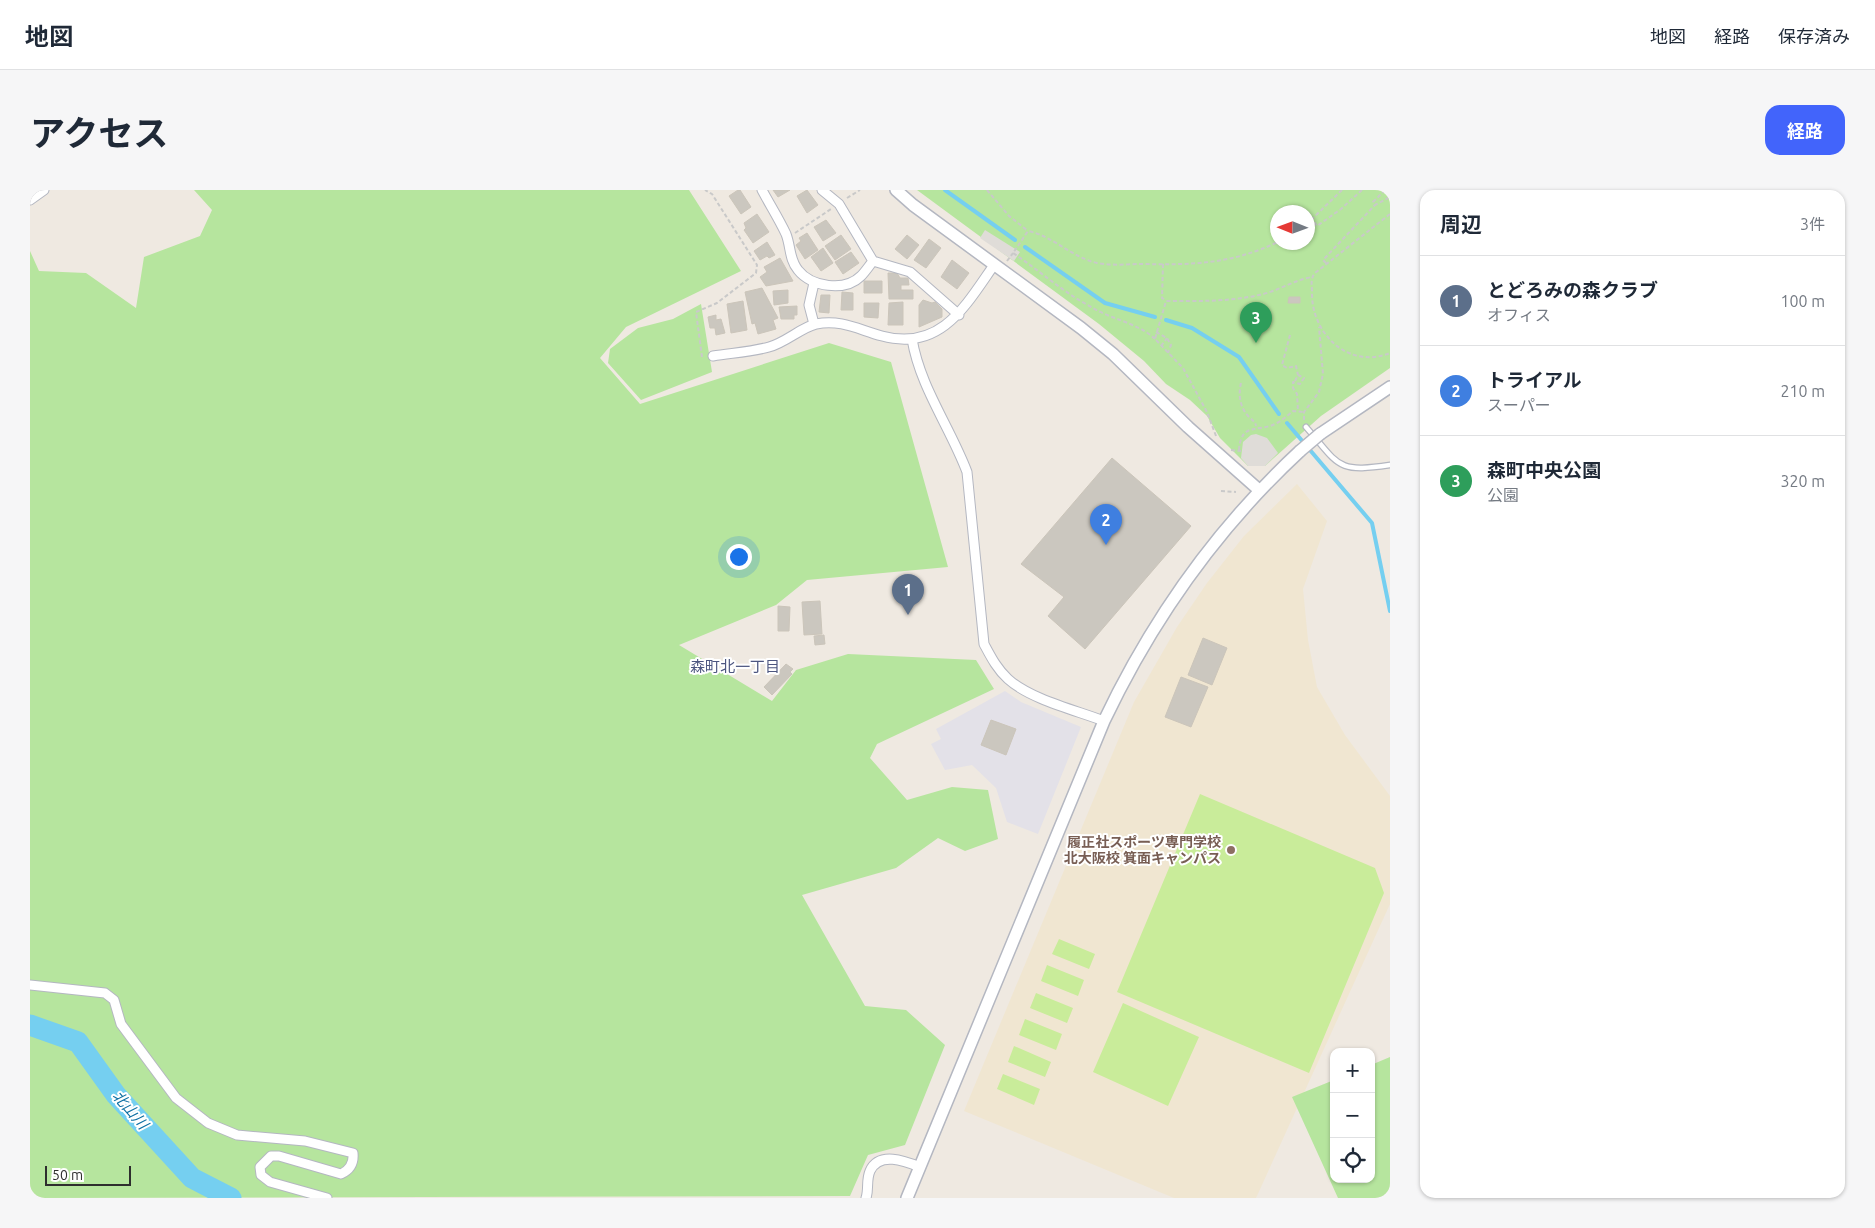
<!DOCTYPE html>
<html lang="ja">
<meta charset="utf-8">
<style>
:root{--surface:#fff;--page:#f6f6f7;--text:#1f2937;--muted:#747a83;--line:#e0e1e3;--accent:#4264fb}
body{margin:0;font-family:Ubuntu,"Noto Sans JP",sans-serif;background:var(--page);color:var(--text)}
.controls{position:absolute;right:15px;bottom:15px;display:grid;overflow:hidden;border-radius:10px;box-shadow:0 1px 4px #0004}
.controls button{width:45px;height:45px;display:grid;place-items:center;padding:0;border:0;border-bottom:1px solid var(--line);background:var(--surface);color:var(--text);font:25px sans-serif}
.compass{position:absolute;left:1240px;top:15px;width:45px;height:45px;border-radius:50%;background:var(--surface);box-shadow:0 1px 4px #0004;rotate:271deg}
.scale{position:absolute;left:15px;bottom:12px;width:86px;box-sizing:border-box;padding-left:5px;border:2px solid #2e2e2e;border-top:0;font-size:14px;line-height:18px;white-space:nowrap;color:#2e2e2e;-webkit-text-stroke:4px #fff;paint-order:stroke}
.you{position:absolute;left:708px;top:366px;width:18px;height:18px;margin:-12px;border:4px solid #fff;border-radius:50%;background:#1a73e8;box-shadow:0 0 0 8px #1a73e833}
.badge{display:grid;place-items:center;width:32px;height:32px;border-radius:50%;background:var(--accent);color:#fff;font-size:16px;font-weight:700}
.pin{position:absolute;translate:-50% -41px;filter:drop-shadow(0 1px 2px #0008)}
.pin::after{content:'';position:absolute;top:26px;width:18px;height:15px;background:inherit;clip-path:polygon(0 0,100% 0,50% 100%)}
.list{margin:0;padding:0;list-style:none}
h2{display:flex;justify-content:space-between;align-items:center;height:65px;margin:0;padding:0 20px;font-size:21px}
h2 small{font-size:16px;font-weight:400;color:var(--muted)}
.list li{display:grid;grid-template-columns:32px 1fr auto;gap:15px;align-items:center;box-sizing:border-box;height:90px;padding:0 20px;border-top:1px solid var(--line)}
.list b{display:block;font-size:19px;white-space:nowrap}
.list p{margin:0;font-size:16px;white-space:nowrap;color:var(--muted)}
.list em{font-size:16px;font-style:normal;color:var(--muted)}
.icon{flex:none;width:28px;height:28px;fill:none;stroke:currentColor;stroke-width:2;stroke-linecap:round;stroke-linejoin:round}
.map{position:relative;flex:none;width:1360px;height:1008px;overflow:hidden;border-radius:15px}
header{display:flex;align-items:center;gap:30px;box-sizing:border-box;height:70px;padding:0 25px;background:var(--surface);border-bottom:1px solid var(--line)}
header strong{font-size:24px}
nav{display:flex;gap:28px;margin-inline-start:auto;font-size:18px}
.intro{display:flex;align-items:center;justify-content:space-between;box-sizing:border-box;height:120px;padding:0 30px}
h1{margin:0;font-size:35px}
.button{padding:12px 22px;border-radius:15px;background:var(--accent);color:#fff;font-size:18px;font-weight:700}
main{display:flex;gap:30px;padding:0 30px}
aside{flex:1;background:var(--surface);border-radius:15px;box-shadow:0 1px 4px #0004}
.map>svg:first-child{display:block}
</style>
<header>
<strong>地図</strong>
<nav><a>地図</a><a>経路</a><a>保存済み</a></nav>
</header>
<div class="intro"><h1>アクセス</h1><a class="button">経路</a></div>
<main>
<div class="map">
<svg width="1360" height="1008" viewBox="0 0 1360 1008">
<rect width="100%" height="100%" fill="#efe9e1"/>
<path fill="#e3e1e8" d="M975 501 991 512 1051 537 1008 644 977 632 966 598 942 575 915 580 901 554 911 549 906 539Z"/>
<path fill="#f0e6d1" d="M1267 294 1297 331 1273 399 1278 450 1287 497 1315 545 1360 606V714L1226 1008H1144L934 921 1104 512 1147 437 1177 393 1214 346Z"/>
<path fill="#b6e59e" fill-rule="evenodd" d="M164 0H659L711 81 596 137 570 168 610 214 799 153 861 172 918 377 777 390 746 415 649 455 742 511 766 480 818 464 946 470 964 499 847 554 840 568 877 610 922 597 958 600 968 649 935 661 908 648 866 678 772 705 835 816 876 820 915 855 875 955 838 965 820 1006 0 1008V61L9 81 56 83 106 118 114 67 170 46 182 20Z
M887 0H1360V178L1291 226 1235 276H1218L1190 248 1177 226 1160 210 1136 194 1114 171 1069 134ZM1248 22H1278V52H1248Z
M671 114 682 182 611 210 578 173 580 159 608 138 643 129Z
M1360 867V1008H1308L1262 907 1304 890V989H1341V875Z"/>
<path fill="#c9ec9a" d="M1170 604 1345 678 1354 703 1279 883 1087 802Z
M1029 749 1065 764 1059 779 1022 764Z
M1017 775 1054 790 1048 806 1011 791Z
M1006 803 1043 818 1037 833 1000 818Z
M1093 813 1169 847 1138 916 1063 882Z
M995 829 1032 844 1026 860 989 845Z
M984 856 1021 872 1015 887 978 872Z
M973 884 1010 899 1004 915 967 899Z"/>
<path fill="#dfdcd8" d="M955 40 990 62 984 71 950 48Z
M1226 244 1237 248 1248 263 1235 276H1218L1211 268 1213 252 1221 245Z"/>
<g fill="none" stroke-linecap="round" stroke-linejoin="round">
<path stroke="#75cff0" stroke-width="4" d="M915 0 985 50
M995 57 1075 113 1125 127
M1136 130 1162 138 1209 167 1249 224
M1257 233 1342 333 1360 421"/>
<path stroke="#75cff0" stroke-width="21" d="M0 835 48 852 86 905 162 988 201 1008"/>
</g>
<path fill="#cbc7bf" stroke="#cbc5ba" d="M708 0H710L721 17 711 24 699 6Z
M743 0H760L748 7Z
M777 0 788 15 777 23 767 6Z
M727 24 739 42 723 53 714 40 716 38 714 33Z
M796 30 806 43 793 51 784 37Z
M777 43 788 60 775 69 766 55 771 51 769 48Z
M811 45 821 59 805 70 795 56Z
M877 45 889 55 877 69 865 59Z
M899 49 911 58 896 78 884 70Z
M737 52 745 65 739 68 737 66 730 70 724 61Z
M793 58 803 73 791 81 781 67Z
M821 62 829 73 813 84 805 72Z
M750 68 763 91 736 96 730 87 737 82 734 77Z
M922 70 939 83 927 99 911 87Z
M858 83H867L870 88H878L879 95H871V100H883V109H859Z
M834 91H852V103H834Z
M732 98 748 128 743 130 746 139 728 144 725 133 722 134 715 102Z
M758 100V113L744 115 743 101Z
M812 102 823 103V120H811Z
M791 105H800L799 123 789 122Z
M1259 107H1270V113H1258Z
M893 110 902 113 905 112 912 119V127L889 137V115Z
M713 111 717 140 701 143 697 114Z
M873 112V135H858L859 113Z
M834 113H849L848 128 834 127Z
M767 116V125H764V129H751L749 117Z
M686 125V130L691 129 695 143 686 145 685 138H680L678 127Z
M1082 268 1161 336 1055 459 1018 426 1034 407 991 374Z
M790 411 792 444 774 445 772 412Z
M748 416 760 417 759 441H748Z
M794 445 795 454 785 455 784 446Z
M1173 448 1197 458 1182 495 1158 485Z
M756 474 763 479 760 482 762 484 742 505 734 497Z
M1151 487 1178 497 1161 537 1135 527Z
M961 530 986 539 976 565 951 555Z"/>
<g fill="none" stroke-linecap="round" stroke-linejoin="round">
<defs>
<path id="service" d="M1276 237C1310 276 1306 283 1360 275"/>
<path id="minor" d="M732 0C740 15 749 29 756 44 761 57 759 69 768 80 781 97 815 102 831 86 835 82 839 76 843 71L809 14 792 0
M0 10 14 0
M843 71 880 82 929 125
M784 134 779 115 784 93
M882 149C890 197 920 237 937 282L954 454C961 467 967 479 978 489 1000 509 1045 520 1074 531
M683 166C701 163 721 162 739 157 755 153 772 137 786 134 812 129 829 140 852 146 911 162 936 115 964 75
M0 795 75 803 84 810 91 834 146 908 178 933 207 945 275 951 323 963C324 973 320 980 311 984L249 966H241L230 977 231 985 240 992 297 1008
M836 1008C839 999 836 990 840 981 849 961 875 971 890 977"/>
<path id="tertiary" d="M866 0 883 15 1051 138 1083 164 1158 237 1229 300
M1290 244 1360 197
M877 1008 1074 531C1122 430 1187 338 1270 261"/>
</defs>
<use href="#service" stroke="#b4b7c1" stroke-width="7"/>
<use href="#minor" stroke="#b4b7c1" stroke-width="11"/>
<use href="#tertiary" stroke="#b4b7c1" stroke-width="14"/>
<path stroke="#c9c9c9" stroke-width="2" stroke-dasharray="4 2.5" stroke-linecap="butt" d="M957 0 979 26 998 41
M1312 0 1282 29 1287 36 1311 19 1332 0
M1355 0 1343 12 1345 15 1360 7
M817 8 830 0
M1360 24 1285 83C1280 89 1282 95 1282 102 1281 143 1318 180 1360 163
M1278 36 1284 32
M765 43 801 19
M977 71 983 63
M1296 73 1293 70 1345 15
M1133 74 1132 108 1135 110
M1126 142 1137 148 1141 155 1138 163
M1260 145 1252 175 1257 178 1266 176 1268 185
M1125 149C1108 133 1083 130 1063 118 1034 103 1010 81 983 63L998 41C1023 46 1041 67 1067 73 1082 76 1099 74 1113 74 1164 75 1201 74 1248 52
M1131 156 1137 148
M672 167 666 122 687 113 726 83 727 75 682 4 675 0
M1265 191 1268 185 1274 188 1270 194 1263 192V198L1267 204 1268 221
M1211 193C1208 205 1210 218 1219 227 1223 231 1225 231 1226 236
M1274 230V222L1289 202 1293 184 1289 137
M1186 246 1177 222 1153 178 1125 149 1136 111C1169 111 1201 112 1233 104 1250 100 1264 90 1282 87
M1201 260 1211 261
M1209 260C1211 231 1229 243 1247 233 1253 230 1258 225 1263 221L1274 222
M1191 301 1206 302"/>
<use href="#service" stroke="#fff" stroke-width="4.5"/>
<use href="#minor" stroke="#fff" stroke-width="9"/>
<use href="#tertiary" stroke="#fff" stroke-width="11"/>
<defs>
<path id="tertiary-bridge" d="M1270 261 1290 244"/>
</defs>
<use href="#tertiary-bridge" stroke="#b4b7c1" stroke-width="14" stroke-linecap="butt"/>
<use href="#tertiary-bridge" stroke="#fff" stroke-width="11"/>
</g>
<circle fill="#8d6e63" stroke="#fff" stroke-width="2" cx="1201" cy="660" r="5"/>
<g text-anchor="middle" stroke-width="4" stroke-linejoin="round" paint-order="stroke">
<g font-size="14" font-weight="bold" fill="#785e54" stroke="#fff" text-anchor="end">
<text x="1191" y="657">履正社スポーツ専門学校<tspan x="1191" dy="16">北大阪校 箕面キャンパス</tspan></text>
</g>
<g font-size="15" fill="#4d5680" stroke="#fff">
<text x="705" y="482">森町北一丁目</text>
</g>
<g font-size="15" font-style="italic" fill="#0d6fa3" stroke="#fff">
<text transform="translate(100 920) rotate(49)" y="5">北山川</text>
</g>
</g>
</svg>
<div class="controls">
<button>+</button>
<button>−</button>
<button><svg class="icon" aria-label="locate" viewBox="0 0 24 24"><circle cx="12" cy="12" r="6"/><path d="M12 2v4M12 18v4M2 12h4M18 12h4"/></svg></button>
</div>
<svg class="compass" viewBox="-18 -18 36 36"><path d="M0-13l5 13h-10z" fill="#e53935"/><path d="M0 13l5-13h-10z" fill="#747a83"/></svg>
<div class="scale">50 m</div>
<div class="you"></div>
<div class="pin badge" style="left:878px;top:425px;background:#5c6f8a">1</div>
<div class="pin badge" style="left:1076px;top:355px;background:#3f7fe0">2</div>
<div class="pin badge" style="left:1226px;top:153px;background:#2e9e5b">3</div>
</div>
<aside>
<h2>周辺<small>3件</small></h2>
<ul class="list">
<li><span class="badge" style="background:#5c6f8a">1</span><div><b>とどろみの森クラブ</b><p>オフィス</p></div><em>100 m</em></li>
<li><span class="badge" style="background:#3f7fe0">2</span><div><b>トライアル</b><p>スーパー</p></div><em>210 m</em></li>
<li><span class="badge" style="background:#2e9e5b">3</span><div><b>森町中央公園</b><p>公園</p></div><em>320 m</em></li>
</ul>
</aside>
</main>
